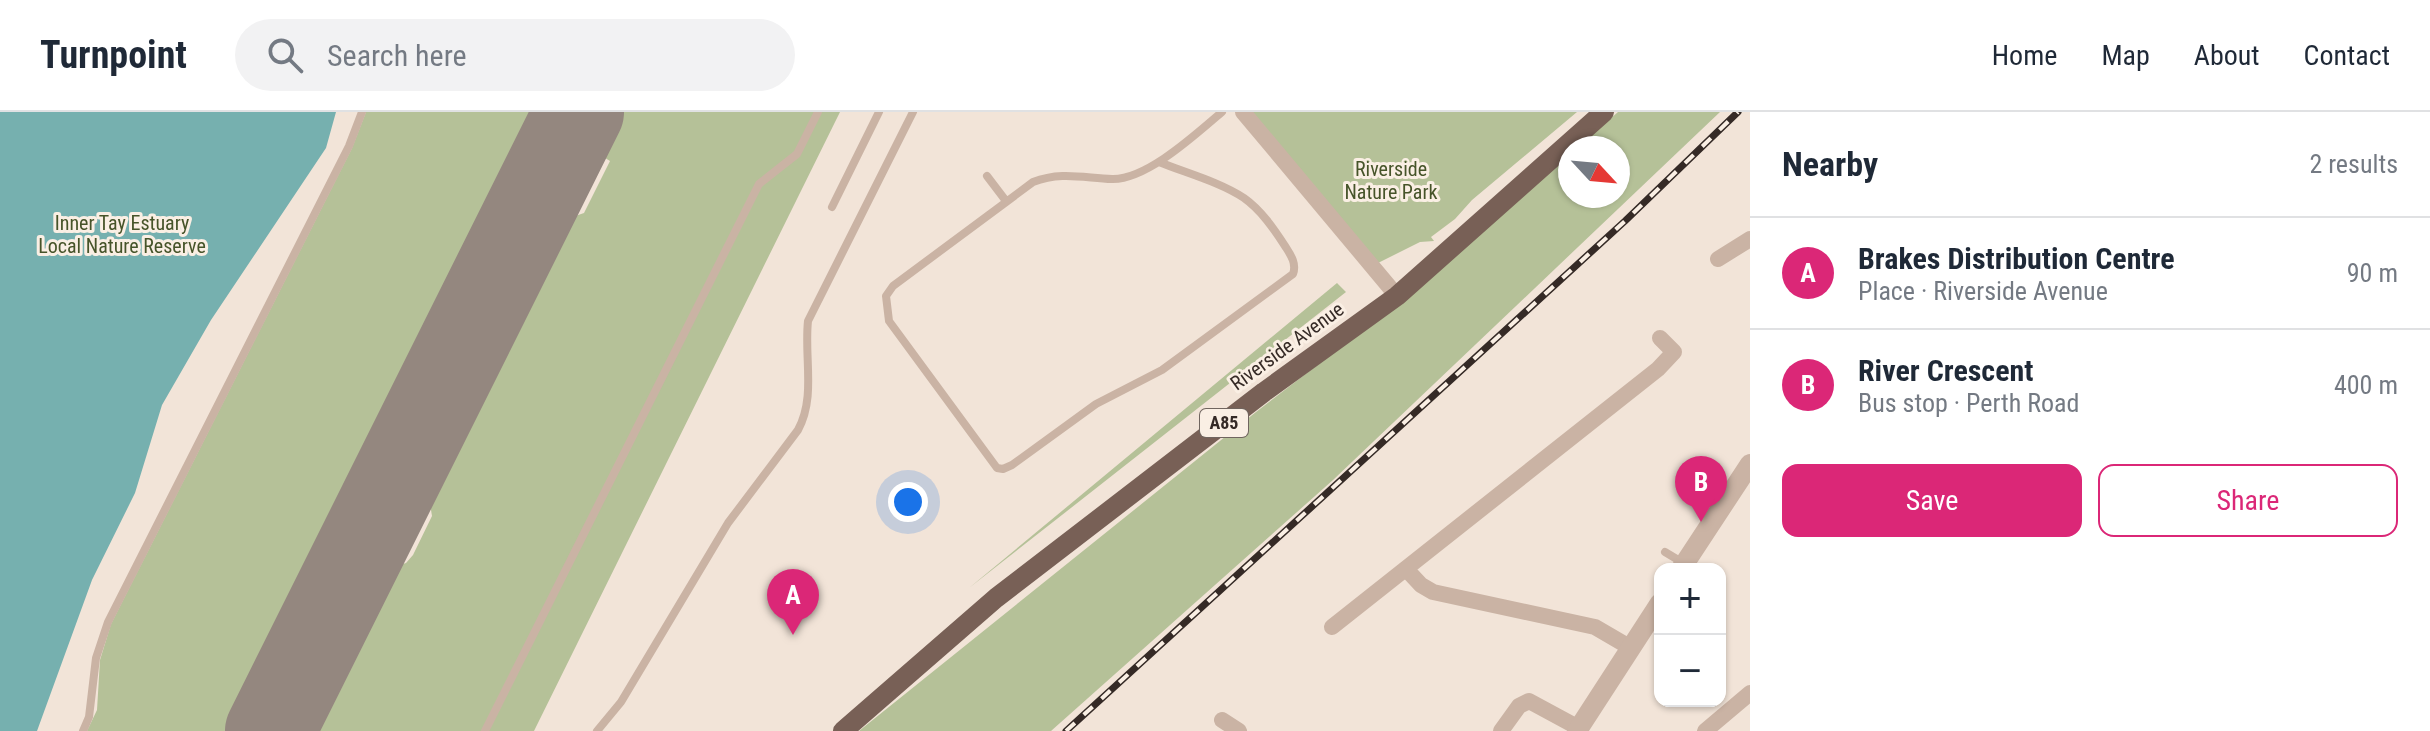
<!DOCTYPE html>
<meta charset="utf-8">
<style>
:root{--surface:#fff;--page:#f2f2f3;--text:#1f2937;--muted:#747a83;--line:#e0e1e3;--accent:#db2777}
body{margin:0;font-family:"Roboto Condensed",sans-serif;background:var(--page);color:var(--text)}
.controls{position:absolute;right:24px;bottom:24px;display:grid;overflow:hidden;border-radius:16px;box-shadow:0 2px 6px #0004}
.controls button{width:72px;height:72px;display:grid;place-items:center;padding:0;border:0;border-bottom:2px solid var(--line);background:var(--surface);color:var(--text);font:40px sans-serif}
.compass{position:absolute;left:1558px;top:24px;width:72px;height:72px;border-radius:50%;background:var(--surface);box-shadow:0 2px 6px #0004;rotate:116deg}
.you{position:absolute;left:908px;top:390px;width:28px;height:28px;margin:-20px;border:6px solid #fff;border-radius:50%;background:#1a73e8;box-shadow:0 0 0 12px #1a73e833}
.badge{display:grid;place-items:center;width:52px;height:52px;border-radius:50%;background:var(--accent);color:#fff;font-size:26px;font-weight:700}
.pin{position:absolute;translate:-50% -66px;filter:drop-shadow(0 2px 4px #0008)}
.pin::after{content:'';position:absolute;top:42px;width:28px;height:24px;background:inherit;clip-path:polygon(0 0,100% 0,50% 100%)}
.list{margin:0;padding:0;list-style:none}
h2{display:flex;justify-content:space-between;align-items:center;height:104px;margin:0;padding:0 32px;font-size:34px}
h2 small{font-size:26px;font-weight:400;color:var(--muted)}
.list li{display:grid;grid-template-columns:52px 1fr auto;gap:24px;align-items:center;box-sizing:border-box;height:112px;padding:0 32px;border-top:2px solid var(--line)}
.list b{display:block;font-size:30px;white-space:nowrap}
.list p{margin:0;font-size:26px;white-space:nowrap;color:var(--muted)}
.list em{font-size:26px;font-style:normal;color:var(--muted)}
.actions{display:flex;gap:16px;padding:24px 32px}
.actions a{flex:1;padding:18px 0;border:2px solid var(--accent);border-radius:16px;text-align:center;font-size:28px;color:var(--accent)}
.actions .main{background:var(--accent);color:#fff}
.icon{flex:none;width:44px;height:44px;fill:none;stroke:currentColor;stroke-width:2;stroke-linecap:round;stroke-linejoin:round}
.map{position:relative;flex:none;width:1750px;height:619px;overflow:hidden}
header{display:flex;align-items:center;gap:48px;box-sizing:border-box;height:112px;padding:0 40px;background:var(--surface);border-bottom:2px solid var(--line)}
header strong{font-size:38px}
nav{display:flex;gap:44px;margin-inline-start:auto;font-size:28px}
.search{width:560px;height:72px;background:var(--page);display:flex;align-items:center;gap:20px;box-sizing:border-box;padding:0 28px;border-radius:44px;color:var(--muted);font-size:30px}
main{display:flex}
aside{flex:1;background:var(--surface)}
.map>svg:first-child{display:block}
</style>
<header>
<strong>Turnpoint</strong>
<div class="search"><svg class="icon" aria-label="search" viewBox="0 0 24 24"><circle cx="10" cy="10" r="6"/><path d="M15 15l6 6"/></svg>Search here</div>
<nav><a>Home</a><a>Map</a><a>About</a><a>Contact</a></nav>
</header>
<main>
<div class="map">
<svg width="1750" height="619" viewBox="0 0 1750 619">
<rect width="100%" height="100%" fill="#f2e4d8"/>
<path fill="#b5c198" d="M366 0H542L233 619H87L97 598 100 548 111 512 352 36Z
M612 0H840L534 619H302L384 458 406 451 413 443 432 404 427 373 558 110 584 101 610 49 597 41 595 36Z
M1243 0H1577L1472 88 1455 107 1431 125 1434 129 1420 130 1372 154Z
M1618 0H1720L1333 368 1051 619H859L1256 300 1393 195 1570 42V84H1618V36H1577Z
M1337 171 1346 180 969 476Z"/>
<path fill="#76b0af" d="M0 0H336L326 36 211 208 162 293 135 381 92 468 37 619H0Z"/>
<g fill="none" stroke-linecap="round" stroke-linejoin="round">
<path stroke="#94877f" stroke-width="90" d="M270 619 579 0"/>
<path stroke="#cab3a4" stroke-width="8" d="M1159 50C1186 61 1220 70 1244 86 1261 98 1274 117 1285 134 1290 142 1297 151 1293 162L1162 258 1096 292 1012 353 1003 357 997 356 889 209 886 184 893 174 1033 70C1061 59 1084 66 1112 67 1147 68 1197 21 1222 0
M987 64 1006 89
M832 95 879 0
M1665 440 1685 452
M83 619 89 605 96 546 108 510 349 34 362 0
M485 619 759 72 797 42 818 0
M597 619 621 590 728 411 798 318C816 285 804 246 808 209L913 0"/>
<path stroke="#cab3a4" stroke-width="16" d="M1243 0 1397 184
M1718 147 1750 127
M1407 458 1421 473 1433 480 1595 515 1631 536
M1332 515 1658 257 1674 240 1660 226
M1222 608 1239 619
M1501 619 1519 594 1529 589 1579 616
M1705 619 1750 581"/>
<path stroke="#cab3a4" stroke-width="20" d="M1681 457 1750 352
M1577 619 1660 491"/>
<path stroke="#786056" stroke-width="20" d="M843 619 996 486 1264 280 1397 184 1604 0"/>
<defs>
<path id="rail" d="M1066 619 1625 109 1738 0"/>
</defs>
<use href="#rail" stroke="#352a26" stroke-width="7"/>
<use href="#rail" stroke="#faefe4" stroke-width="4" stroke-dasharray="12" stroke-linecap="butt"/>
</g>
<g text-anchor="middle" stroke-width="6" stroke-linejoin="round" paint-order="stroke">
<rect fill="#faefe4" stroke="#70655f" stroke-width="2" x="1200" y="297" width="48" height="28" rx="6"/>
<g font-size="18" font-weight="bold" fill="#352a26">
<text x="1224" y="317">A85</text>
</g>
<g font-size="20" fill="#465429" stroke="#faefe4">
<text x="1391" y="64">Riverside<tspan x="1391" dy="23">Nature Park</tspan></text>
<text x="122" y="118">Inner Tay Estuary<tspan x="122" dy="23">Local Nature Reserve</tspan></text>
</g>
<g font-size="20" fill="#352a26" stroke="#faefe4">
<text transform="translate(1287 234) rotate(-36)" y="7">Riverside Avenue</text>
</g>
</g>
</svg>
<div class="controls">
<button>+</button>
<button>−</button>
</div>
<svg class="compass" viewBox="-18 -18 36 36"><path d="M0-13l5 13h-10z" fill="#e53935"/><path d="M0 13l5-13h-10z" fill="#747a83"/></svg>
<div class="you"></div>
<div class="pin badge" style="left:793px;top:523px">A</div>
<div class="pin badge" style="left:1701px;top:410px">B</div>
</div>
<aside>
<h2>Nearby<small>2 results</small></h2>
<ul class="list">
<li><span class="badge">A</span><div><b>Brakes Distribution Centre</b><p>Place · Riverside Avenue</p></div><em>90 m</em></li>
<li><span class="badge">B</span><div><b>River Crescent</b><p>Bus stop · Perth Road</p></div><em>400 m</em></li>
</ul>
<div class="actions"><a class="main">Save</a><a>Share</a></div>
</aside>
</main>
